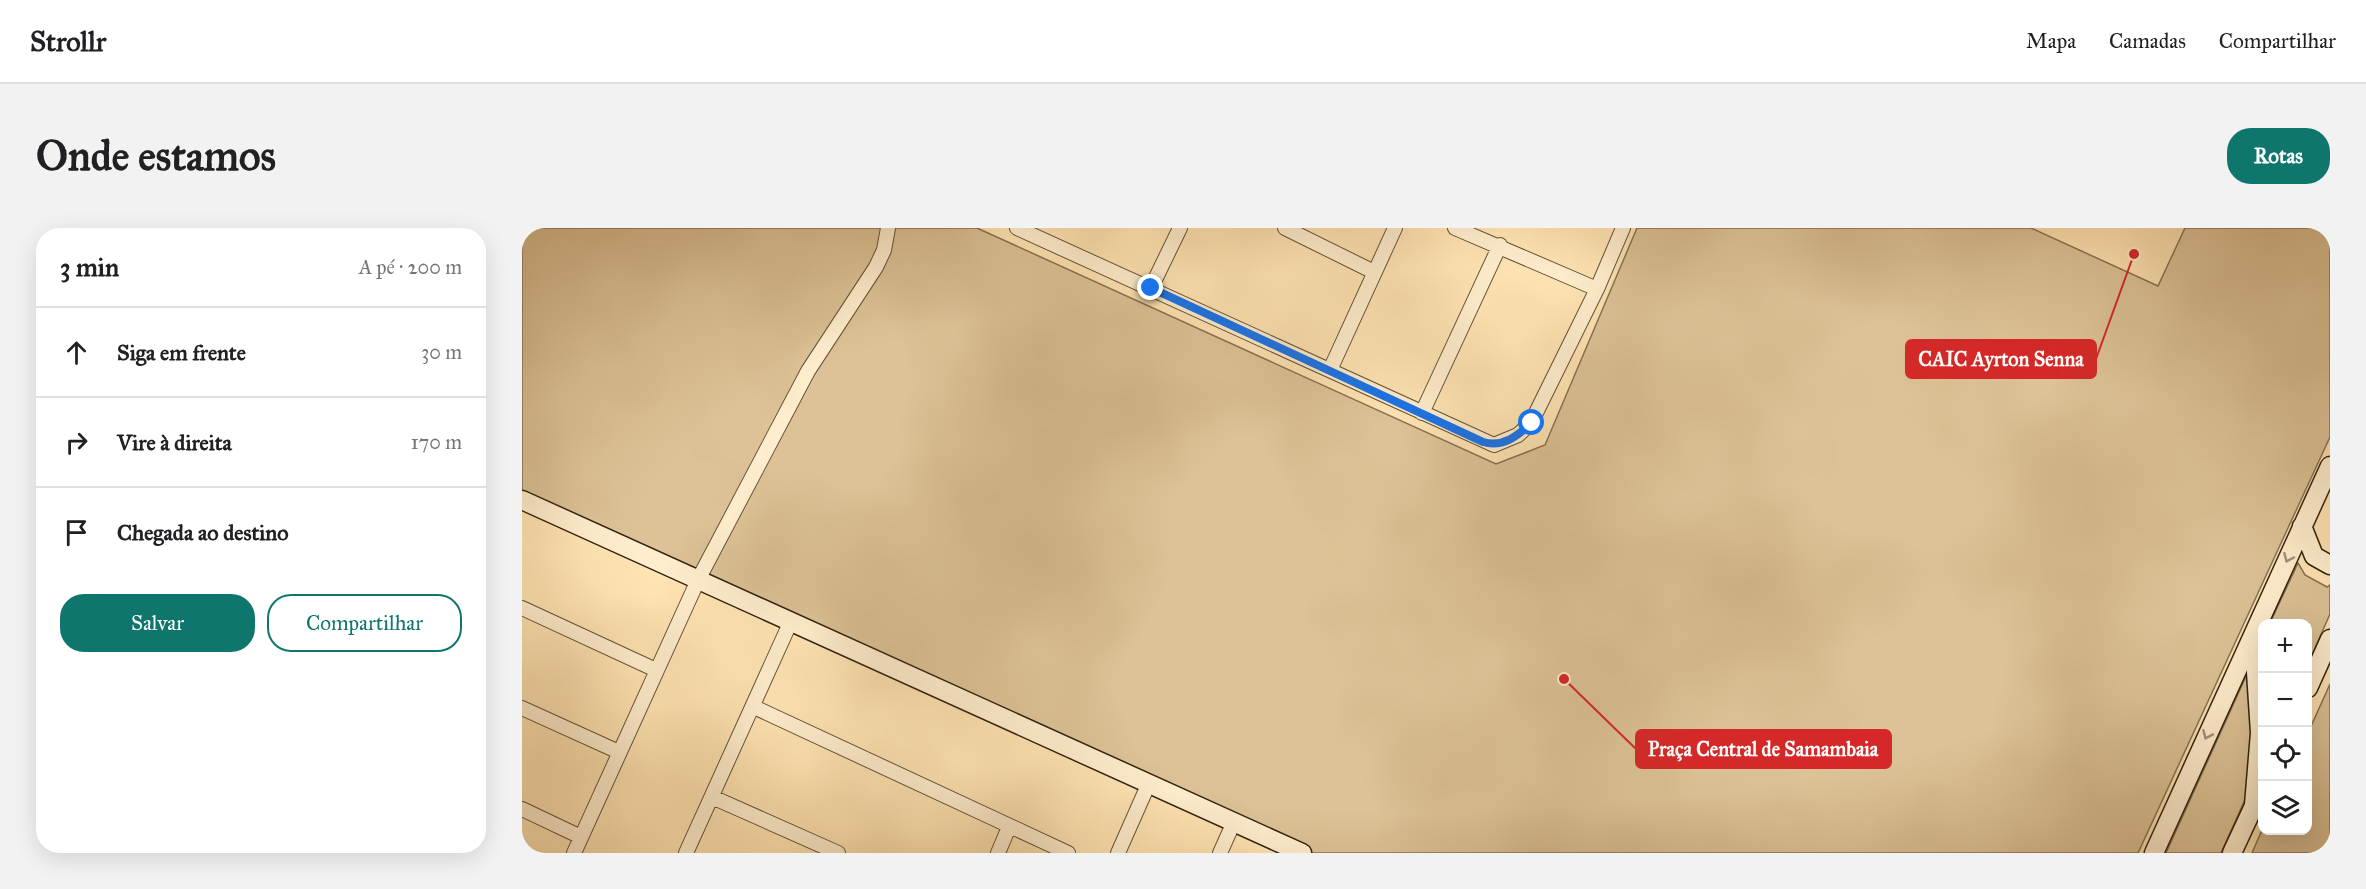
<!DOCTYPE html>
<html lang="pt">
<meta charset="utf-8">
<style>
:root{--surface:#fff;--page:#f2f2f2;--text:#202124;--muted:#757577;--line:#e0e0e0;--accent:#0f766e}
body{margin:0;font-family:"IM FELL Great Primer",serif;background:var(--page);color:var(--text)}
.controls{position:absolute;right:18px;bottom:18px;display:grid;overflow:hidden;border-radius:12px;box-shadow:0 6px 24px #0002}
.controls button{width:54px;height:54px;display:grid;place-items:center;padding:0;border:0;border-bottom:2px solid var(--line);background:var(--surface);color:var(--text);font:30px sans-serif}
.stop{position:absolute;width:18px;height:18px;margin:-14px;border:4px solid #1a73e8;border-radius:50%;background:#fff}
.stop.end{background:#1a73e8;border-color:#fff;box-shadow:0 2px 6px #0008}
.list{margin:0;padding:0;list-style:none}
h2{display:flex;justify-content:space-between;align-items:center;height:78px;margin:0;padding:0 24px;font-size:26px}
h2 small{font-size:20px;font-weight:400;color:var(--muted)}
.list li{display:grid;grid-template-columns:39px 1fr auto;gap:18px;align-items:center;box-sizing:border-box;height:90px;padding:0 24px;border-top:2px solid var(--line)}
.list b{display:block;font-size:22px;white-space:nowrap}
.list em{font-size:20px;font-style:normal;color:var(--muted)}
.actions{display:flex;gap:12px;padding:18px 24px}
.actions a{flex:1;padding:14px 0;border:2px solid var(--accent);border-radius:24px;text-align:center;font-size:21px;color:var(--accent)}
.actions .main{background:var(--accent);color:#fff}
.icon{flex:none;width:33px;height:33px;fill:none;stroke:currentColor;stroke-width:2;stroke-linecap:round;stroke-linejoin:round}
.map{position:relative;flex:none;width:1808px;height:625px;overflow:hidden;border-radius:24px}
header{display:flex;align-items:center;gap:36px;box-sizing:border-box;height:84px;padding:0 30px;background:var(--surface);border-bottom:2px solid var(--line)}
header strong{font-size:28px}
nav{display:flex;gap:33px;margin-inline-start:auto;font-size:21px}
.intro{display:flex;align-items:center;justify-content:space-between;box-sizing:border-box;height:144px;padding:0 36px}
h1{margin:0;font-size:42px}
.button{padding:15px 27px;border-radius:24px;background:var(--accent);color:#fff;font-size:21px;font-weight:700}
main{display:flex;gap:36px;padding:0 36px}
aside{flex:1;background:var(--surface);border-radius:24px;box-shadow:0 6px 24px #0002}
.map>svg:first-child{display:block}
</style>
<header>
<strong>Strollr</strong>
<nav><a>Mapa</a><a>Camadas</a><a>Compartilhar</a></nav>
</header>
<div class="intro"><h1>Onde estamos</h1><a class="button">Rotas</a></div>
<main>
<aside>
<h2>3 min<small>A pé · 200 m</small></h2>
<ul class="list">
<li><svg class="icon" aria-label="ahead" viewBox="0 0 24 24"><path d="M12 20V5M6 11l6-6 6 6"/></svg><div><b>Siga em frente</b></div><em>30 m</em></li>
<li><svg class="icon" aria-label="right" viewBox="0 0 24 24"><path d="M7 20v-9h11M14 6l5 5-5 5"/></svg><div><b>Vire à direita</b></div><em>170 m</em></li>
<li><svg class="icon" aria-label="arrive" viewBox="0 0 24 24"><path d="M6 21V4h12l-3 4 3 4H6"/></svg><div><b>Chegada ao destino</b></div></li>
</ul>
<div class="actions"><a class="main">Salvar</a><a>Compartilhar</a></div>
</aside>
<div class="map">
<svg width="1808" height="625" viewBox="0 0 1808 625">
<rect width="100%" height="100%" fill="#ffe3b2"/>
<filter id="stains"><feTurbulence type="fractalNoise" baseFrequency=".00333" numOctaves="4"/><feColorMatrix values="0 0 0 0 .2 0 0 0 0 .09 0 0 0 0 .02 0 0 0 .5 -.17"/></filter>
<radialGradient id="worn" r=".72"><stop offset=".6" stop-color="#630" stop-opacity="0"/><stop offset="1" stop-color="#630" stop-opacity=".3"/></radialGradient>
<path fill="#dcc296" stroke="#867253" stroke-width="1.5" d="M0 0H455L974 236 1023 217 1115 0H1509L1636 58 1663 0H1808V209L1616 625H774L0 276Z
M1776 335 1783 347 1805 359 1808 357V386L1786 436V395H1748Z
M1740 413V534L1699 625H1644Z
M1808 456V625H1730L1740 602H1786V505Z"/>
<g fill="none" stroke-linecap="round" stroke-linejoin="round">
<defs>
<path id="street" d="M495 0 972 217 996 207 1009 195 1075 61 1101 0
M763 0 852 44
M933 0 1075 61
M629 60 658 0
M808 142 873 0
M900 185 978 17
M0 380 134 442
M232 479 546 625
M0 480 97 524
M190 569 316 625
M0 581 59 609
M52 625 176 352 286 143 354 39 362 22 366 0
M164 625 269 393
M476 625 487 599
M596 625 627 555
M698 625 711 596"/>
<path id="secondary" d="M0 272 780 625
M1780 298 1792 328 1808 337
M1786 460 1808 411
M1732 577 1738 505 1734 444 1736 404
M1632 625 1808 238
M1710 625 1737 567"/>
</defs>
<use href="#street" stroke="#645338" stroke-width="16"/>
<use href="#secondary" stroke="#302310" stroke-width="21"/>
<use href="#street" stroke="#ffedcd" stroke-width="14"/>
<use href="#secondary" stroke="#ffedcd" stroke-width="18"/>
</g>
<defs><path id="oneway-chevron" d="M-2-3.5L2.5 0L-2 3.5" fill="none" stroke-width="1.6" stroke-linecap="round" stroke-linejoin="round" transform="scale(1.5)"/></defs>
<g stroke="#a29278">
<use href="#oneway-chevron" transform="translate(1766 330) rotate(114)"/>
<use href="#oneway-chevron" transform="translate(1685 507) rotate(114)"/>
</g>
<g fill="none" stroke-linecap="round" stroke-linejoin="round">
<path stroke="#1a73e8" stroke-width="8" d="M629 60 961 214C981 220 995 208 1010 195"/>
</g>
<path fill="none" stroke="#d62828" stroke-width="2" d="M1612 26L1574 131M1042 451L1114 521"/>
<g fill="#d62828" stroke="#ffedcd" stroke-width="2">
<circle cx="1612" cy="26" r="6"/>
<circle cx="1042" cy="451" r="6"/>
</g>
<g fill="#d62828" stroke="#d62828" stroke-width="2">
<rect x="1384" y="112" width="190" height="38" rx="6"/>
<rect x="1114" y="502" width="255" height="38" rx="6"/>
</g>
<g font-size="20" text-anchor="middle" font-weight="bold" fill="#fff">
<text x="1479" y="138">CAIC Ayrton Senna</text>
<text x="1241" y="528">Praça Central de Samambaia</text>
</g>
<rect width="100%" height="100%" filter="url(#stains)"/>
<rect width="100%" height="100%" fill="url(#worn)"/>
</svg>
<div class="controls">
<button>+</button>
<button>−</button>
<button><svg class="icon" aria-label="locate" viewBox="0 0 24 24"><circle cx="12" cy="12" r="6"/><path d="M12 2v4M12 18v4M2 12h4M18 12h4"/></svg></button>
<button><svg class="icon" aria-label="layers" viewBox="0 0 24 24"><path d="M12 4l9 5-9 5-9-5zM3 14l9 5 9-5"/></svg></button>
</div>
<div class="stop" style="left:1010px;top:195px"></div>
<div class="stop end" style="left:629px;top:60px"></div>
</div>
</main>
